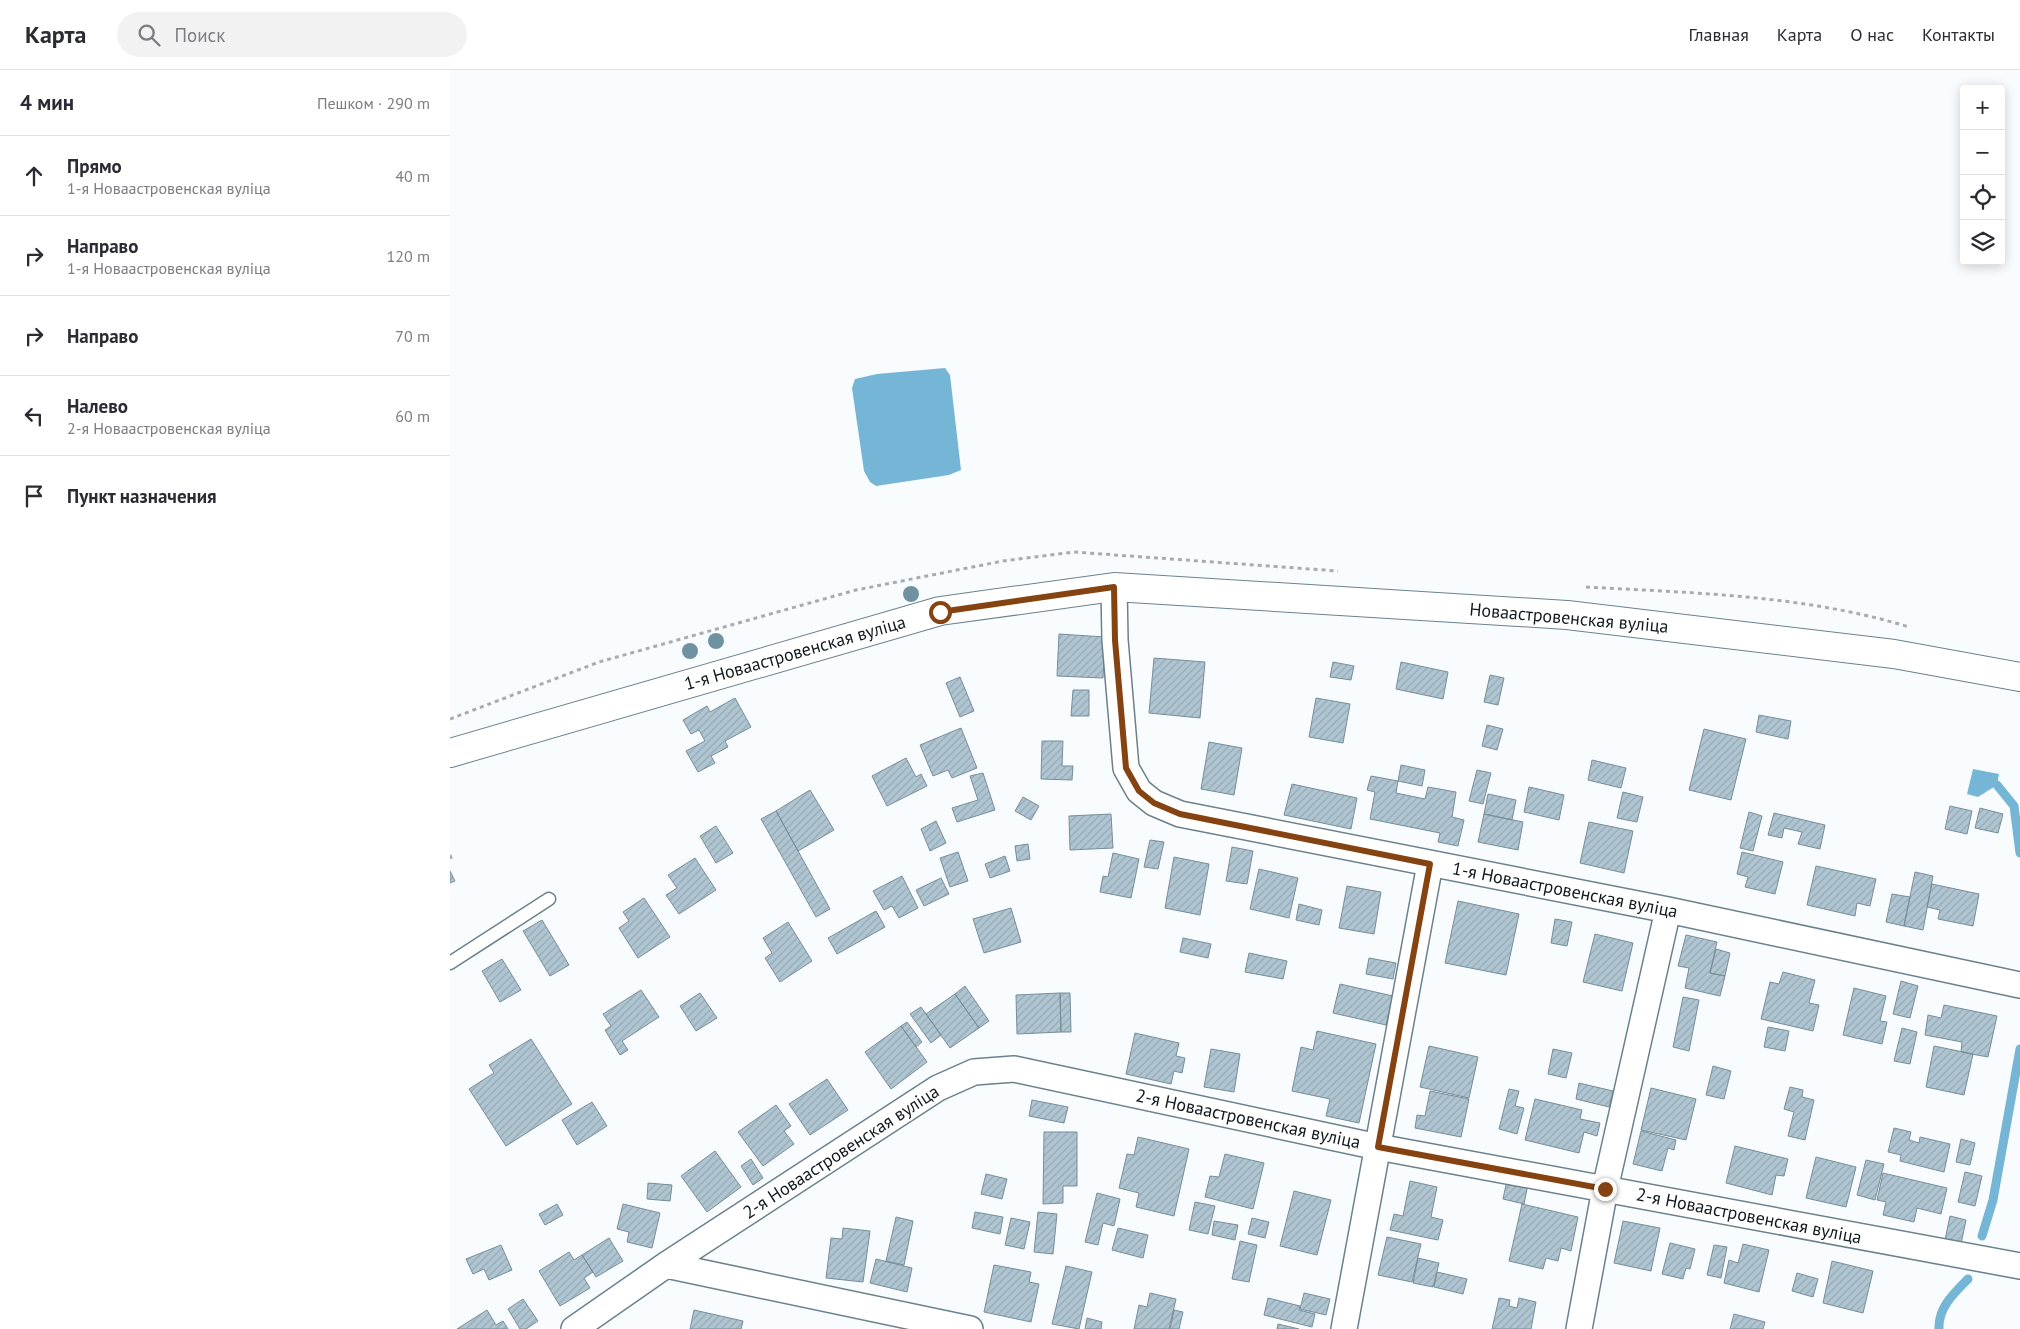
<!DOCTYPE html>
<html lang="ru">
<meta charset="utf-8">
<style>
:root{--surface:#fff;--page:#f2f2f3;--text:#2b2b33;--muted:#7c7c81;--line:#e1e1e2}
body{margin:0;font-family:"PT Sans",sans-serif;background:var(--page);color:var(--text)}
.controls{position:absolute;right:15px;top:15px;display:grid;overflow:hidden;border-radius:5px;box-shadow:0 2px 12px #0003}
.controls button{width:45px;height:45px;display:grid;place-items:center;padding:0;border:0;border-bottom:1px solid var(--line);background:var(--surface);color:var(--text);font:25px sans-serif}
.stop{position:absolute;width:15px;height:15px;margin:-11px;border:4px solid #854312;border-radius:50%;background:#fff}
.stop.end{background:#854312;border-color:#fff;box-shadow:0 1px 5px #0008}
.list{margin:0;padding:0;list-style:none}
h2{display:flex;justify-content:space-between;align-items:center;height:65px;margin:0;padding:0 20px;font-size:21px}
h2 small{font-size:16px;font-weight:400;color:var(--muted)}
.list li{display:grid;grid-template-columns:32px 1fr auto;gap:15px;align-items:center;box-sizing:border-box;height:80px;padding:0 20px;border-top:1px solid var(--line)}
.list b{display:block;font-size:19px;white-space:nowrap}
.list p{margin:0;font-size:16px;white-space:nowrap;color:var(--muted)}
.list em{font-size:16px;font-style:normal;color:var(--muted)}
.icon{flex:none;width:28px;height:28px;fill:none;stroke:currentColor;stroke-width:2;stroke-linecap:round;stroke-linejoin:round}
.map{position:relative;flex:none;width:1570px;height:1259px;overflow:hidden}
header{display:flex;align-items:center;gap:30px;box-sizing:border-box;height:70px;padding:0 25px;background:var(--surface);border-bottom:1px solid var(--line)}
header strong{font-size:24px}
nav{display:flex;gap:28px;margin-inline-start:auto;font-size:18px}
.search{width:350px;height:45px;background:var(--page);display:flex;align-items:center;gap:12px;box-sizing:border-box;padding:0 18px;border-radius:28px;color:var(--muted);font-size:19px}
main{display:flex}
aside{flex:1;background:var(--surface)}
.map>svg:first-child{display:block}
</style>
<header>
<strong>Карта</strong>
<div class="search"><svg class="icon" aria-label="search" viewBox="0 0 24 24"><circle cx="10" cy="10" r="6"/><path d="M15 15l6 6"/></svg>Поиск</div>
<nav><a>Главная</a><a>Карта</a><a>О нас</a><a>Контакты</a></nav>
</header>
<main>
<aside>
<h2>4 мин<small>Пешком · 290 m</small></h2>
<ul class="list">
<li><svg class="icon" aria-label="ahead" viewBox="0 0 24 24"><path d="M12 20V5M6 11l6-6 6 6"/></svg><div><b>Прямо</b><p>1-я Новаастровенская вуліца</p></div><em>40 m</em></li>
<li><svg class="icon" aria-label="right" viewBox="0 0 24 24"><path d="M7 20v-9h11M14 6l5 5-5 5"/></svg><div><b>Направо</b><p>1-я Новаастровенская вуліца</p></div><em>120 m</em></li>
<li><svg class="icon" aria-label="right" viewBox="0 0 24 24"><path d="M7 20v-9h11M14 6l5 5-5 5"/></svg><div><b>Направо</b></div><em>70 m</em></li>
<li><svg class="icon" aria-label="left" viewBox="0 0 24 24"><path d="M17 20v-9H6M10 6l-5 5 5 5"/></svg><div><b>Налево</b><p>2-я Новаастровенская вуліца</p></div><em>60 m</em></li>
<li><svg class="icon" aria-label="arrive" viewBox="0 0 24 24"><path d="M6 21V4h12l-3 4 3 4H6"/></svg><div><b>Пункт назначения</b></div></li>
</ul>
</aside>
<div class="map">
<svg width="1570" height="1259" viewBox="0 0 1570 1259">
<defs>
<pattern id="building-hatch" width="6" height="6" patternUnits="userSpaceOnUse" patternTransform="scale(1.25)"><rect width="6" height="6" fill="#afc5d2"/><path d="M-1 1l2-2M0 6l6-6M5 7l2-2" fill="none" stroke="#96a9b4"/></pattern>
</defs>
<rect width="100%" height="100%" fill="#f8fcff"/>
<path fill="#75b6d6" d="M495 298 500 305 511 400 499 405 426 416 420 412 414 401 402 318 405 309 427 304Z
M1523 699 1549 704 1547 715 1528 727 1517 724Z"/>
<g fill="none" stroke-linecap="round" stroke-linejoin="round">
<path stroke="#75b6d6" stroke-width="9" d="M1547 715 1564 736 1570 783
M1532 1166 1543 1130 1570 979
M1489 1259C1488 1238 1503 1224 1518 1209"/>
</g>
<path fill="url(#building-hatch)" stroke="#778d98" d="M609 564 655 567 653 608 607 606Z
M704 588 755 592 750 648 699 643Z
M883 592 904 596 901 610 880 607Z
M951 592 998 602 993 629 946 619Z
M1040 605 1054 608 1048 635 1034 632Z
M510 607 524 641 510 647 496 613Z
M623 620H639V646H621Z
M285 628 301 657 275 671 278 677 261 686 265 693 248 702 236 681 255 671 249 660 241 664 233 650 257 636 260 642Z
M866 628 900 634 893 673 859 667Z
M1309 645 1341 651 1338 669 1306 662Z
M1037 655 1053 659 1047 680 1032 676Z
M511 658 527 698 502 708 498 700 483 706 470 675Z
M1254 659 1296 669 1281 730 1239 720Z
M592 671H613L612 696H623L622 710 591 709Z
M759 672 792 678 784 725 751 719Z
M456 688 466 707 471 704 477 716 437 736 422 706Z
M1142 690 1176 698 1171 718 1138 710Z
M951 695 975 700 972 716 948 711Z
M1027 700 1041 703 1033 734 1019 731Z
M533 703 545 740 507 752 502 738 528 730 520 706Z
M921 706 948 711 946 723 975 729 978 717 1006 722 1002 747 1014 750 1008 776 988 772 990 763 920 749 925 722 917 720Z
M842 714 907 728 901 759 834 745Z
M1079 717 1114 725 1109 750 1074 742Z
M360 720 384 760 348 781 326 741Z
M1173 722 1193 727 1187 752 1167 748Z
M1038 724 1066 730 1062 750 1034 744Z
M573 727 589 736 581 750 565 741Z
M1500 736 1522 741 1517 764 1495 759Z
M1530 738 1553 744 1548 763 1525 758Z
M326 741 380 839 366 847 311 749Z
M1299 742 1312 746 1303 781 1290 778Z
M1324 743 1375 755 1370 779 1348 774 1352 762 1334 758 1332 768 1318 765Z
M661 744 663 778 620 780 619 746Z
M1034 744 1073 752 1068 780 1028 772Z
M486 751 496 773 480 781 471 759Z
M1139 752 1183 761 1174 803 1130 793Z
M266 756 283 783 266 793 250 766Z
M700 770 714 772 708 799 694 797Z
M578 774 580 789 567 791 565 776Z
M782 777 803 781 797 814 776 811Z
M508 782 518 811 500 817 490 788Z
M1292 782 1333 792 1325 824 1295 817 1298 807 1287 804Z
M663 783 689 789 681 828 650 822 653 806 658 807Z
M555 786 560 801 540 808 535 794Z
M724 787 759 794 750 845 715 838Z
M245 788 266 820 229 844 216 825 227 818 218 805Z
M1366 796 1426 809 1420 836 1407 833 1405 846 1357 835Z
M809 799 848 808 839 848 800 839Z
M0 801 5 811 0 813Z
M1465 802 1483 806 1473 860 1454 856Z
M452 806 468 838 449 848 442 836 434 840 423 821Z
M491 808 499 824 474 836 466 820Z
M1482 814 1529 824 1523 856 1488 849 1490 840 1477 837Z
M897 816 931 822 924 864 889 858Z
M1442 824 1460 827 1454 856 1436 852Z
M194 828 220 867 188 888 169 858 179 851 173 842Z
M1008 831 1069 844 1056 905 995 893Z
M849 834 872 840 869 855 846 850Z
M561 838 571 872 534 883 523 849Z
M426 841 435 857 387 884 378 868Z
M1105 849 1122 852 1117 876 1101 873Z
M92 850 119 895 100 906 73 861Z
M338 852 362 891 330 912 315 888 322 883 313 868Z
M1145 864 1183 873 1172 921 1133 912Z
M1236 865 1267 872 1260 903 1275 906 1270 926 1235 918 1239 898 1228 896Z
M733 868 761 874 758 888 730 882Z
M1266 879 1280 883 1275 906 1260 903Z
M799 883 837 891 833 909 795 902Z
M919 888 946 893 943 909 916 904Z
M52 889 71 920 50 932 32 901Z
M1333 902 1365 910 1359 933 1369 935 1363 961 1311 949 1320 912 1329 914Z
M1451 911 1468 916 1460 948 1443 944Z
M890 914 943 926 936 955 883 943Z
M515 916 539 951 529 958 505 924Z
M1404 918 1436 926 1430 951 1437 952 1432 974 1393 965Z
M191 920 209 947 172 971 178 980 170 985 155 960 161 956 153 944Z
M250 923 267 948 246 961 230 936Z
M610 923H620L621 962H611Z
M610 923 611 962 567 964 566 925Z
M505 924 529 958 500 978 476 944Z
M1233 927 1249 930 1239 981 1223 977Z
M1494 935 1547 946 1538 987 1511 982 1512 972 1475 965 1478 945 1491 948Z
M471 937 491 965 481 973 460 944Z
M457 952 472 972 466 977 451 956Z
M451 956 477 992 441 1019 415 982Z
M1318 957 1339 961 1335 981 1314 977Z
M1452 958 1467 962 1460 994 1444 991Z
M867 961 926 974 909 1053 876 1046 880 1029 842 1021 851 977 863 980Z
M685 963 729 973 726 986 735 988 732 1003 724 1001 721 1014 676 1004Z
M81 969 122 1034 56 1076 19 1019 44 1003 39 995Z
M979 976 1028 987 1019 1028 970 1017Z
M1484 976 1523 984 1514 1025 1476 1017Z
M761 979 790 984 784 1022 754 1017Z
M1103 979 1122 983 1116 1008 1098 1004Z
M1263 996 1281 1001 1274 1029 1256 1025Z
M377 1009 398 1040 360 1065 339 1034Z
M1129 1013 1163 1021 1159 1037 1126 1029Z
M1340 1017 1353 1020 1352 1027 1364 1030 1355 1070 1338 1066 1344 1042 1334 1039Z
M1201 1018 1246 1029 1236 1070 1191 1060Z
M1059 1019 1069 1021 1065 1036 1074 1038 1067 1064 1049 1059Z
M980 1021 1019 1029 1011 1067 965 1058 967 1045 975 1046Z
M1085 1029 1132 1040 1130 1049 1150 1053 1147 1066 1134 1062 1129 1083 1075 1070Z
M582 1030 618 1037 614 1053 579 1046Z
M142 1032 157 1056 127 1075 112 1050Z
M326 1035 341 1056 334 1061 344 1074 313 1096 288 1062Z
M1444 1058 1461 1062 1459 1070 1469 1073 1470 1067 1500 1074 1494 1102 1450 1091 1451 1085 1438 1082Z
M1191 1061 1226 1070 1224 1080 1218 1078 1212 1101 1183 1094Z
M594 1062H627V1116H613V1133L593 1134Z
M688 1067 739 1079 724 1146 686 1137 689 1123 669 1118 677 1084 684 1085Z
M1511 1069 1525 1073 1520 1095 1506 1092Z
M1285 1076 1338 1089 1334 1106 1326 1105 1322 1125 1276 1113Z
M265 1081 291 1117 257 1142 231 1106Z
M775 1084 814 1093 803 1139 755 1127 760 1106 769 1107Z
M1366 1087 1406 1097 1396 1137 1356 1128Z
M301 1089 313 1108 303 1115 291 1096Z
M1416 1090 1434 1094 1425 1130 1407 1125Z
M1515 1102 1532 1106 1525 1136 1508 1132Z
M1433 1103 1497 1118 1491 1144 1467 1138 1464 1152 1433 1145 1436 1132 1427 1130Z
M536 1104 557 1109 552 1129 531 1124Z
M1057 1110 1078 1114 1074 1134 1053 1129Z
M960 1111 987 1117 981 1147 993 1150 988 1170 940 1160 944 1144 953 1146Z
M198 1113 222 1115 220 1131 197 1129Z
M844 1121 881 1130 867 1185 830 1176Z
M647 1123 670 1129 664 1156 653 1153 648 1175 635 1172Z
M745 1132 765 1136 758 1164 739 1160Z
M107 1134 113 1145 95 1155 89 1144Z
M173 1134 210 1143 202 1178 177 1172 179 1162 167 1159Z
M1072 1134 1128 1147 1121 1181 1111 1178 1108 1191 1096 1188 1093 1199 1059 1191Z
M525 1142 553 1147 550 1164 522 1158Z
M588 1142 607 1144 603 1184 584 1182Z
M1500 1146 1516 1150 1511 1174 1495 1170Z
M446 1147 463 1151 454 1195 436 1191Z
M561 1148 580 1152 574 1179 555 1175Z
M802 1148 819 1152 815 1168 798 1164Z
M764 1151 788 1155 785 1170 762 1165Z
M1173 1151 1210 1158 1201 1201 1164 1193Z
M393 1158 420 1161 413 1212 376 1208 381 1168 392 1169Z
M668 1158 698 1165 693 1188 662 1180Z
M937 1167 971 1174 962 1212 928 1205Z
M159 1168 173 1191 146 1207 132 1185Z
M790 1171 807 1175 799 1212 782 1209Z
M1220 1173 1245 1179 1240 1199 1236 1198 1233 1209 1212 1204Z
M1293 1174 1319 1180 1309 1222 1274 1213 1279 1190 1288 1193Z
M51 1175 62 1200 39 1210 34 1199 23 1204 16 1189Z
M1264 1175 1277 1177 1271 1208 1257 1205Z
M119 1182 124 1190 132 1185 143 1202 134 1208 140 1218 110 1236 89 1201Z
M968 1188 989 1193 983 1217 963 1213Z
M426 1189 462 1198 457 1222 420 1213Z
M1382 1191 1423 1201 1413 1243 1373 1233Z
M544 1195 581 1202 579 1212 589 1214 581 1252 534 1242Z
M616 1196 642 1202 629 1259 602 1254Z
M987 1202 1017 1209 1013 1224 984 1217Z
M1347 1203 1368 1209 1363 1227 1342 1221Z
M700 1223 726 1229 719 1259H684L689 1235 697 1237Z
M854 1223 880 1229 876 1245 850 1239Z
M818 1228 850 1236 849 1240 865 1244 862 1257 814 1245Z
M1049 1228 1060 1230 1059 1236 1067 1238 1069 1228 1086 1232 1081 1259H1042Z
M73 1229 88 1251 76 1259H70L58 1239Z
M37 1240 46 1255 53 1251 58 1259H7Z
M244 1240 293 1251 291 1259H240Z
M724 1240 733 1242 729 1259H720Z
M1284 1244 1315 1252 1313 1259H1280Z
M637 1248 652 1252 651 1259H635Z
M828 1254 849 1259H827Z"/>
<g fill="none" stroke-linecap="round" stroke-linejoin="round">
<defs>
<path id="service" d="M0 893 99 829"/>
<path id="minor" d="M664 517 665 570 676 698 689 721 704 733 730 744 1218 840 1570 915
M216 1195 520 1259
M124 1259 216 1195 488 1018 524 1002 564 999 928 1077 1570 1196
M894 1259 980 794
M1129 1259 1155 1119 1218 840"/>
<path id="secondary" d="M0 683 490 541 664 517 1117 545 1444 584 1570 607"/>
</defs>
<use href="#service" stroke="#6c818c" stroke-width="15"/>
<use href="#minor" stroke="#6c818c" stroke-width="28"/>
<use href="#secondary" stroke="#6c818c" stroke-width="30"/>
<path stroke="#a7acb0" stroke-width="3" stroke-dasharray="4 4" stroke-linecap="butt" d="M1136 517C1244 523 1355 525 1459 557
M0 649 149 592 406 520 553 491 624 482 888 501
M0 785 2 790"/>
<use href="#service" stroke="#fff" stroke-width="12"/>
<use href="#minor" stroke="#fff" stroke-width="25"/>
<use href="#secondary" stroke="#fff" stroke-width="28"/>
</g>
<g fill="#7092a0">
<circle cx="461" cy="524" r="8"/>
<circle cx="266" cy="571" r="8"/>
<circle cx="240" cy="581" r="8"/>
</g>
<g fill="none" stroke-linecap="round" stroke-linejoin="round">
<path stroke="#854312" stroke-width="6" d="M490 542 664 517 665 570 676 698 689 721 704 733 730 744 980 794 928 1077 1155 1119"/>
</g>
<g text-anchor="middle" stroke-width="4" stroke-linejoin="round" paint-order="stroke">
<g font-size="18" fill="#11191e" stroke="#fff">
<text transform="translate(1119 548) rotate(5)" y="6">Новаастровенская вуліца</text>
<text transform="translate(345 583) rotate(-16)" y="6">1-я Новаастровенская вуліца</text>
<text transform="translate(1115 820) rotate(11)" y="6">1-я Новаастровенская вуліца</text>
<text transform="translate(798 1049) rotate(12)" y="6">2-я Новаастровенская вуліца</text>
<text transform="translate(391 1082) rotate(-33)" y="6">2-я Новаастровенская вуліца</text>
<text transform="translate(1299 1146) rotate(11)" y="6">2-я Новаастровенская вуліца</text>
</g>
</g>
</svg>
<div class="controls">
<button>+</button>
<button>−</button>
<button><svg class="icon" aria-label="locate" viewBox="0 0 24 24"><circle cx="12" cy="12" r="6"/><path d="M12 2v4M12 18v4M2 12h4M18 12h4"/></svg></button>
<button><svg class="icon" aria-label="layers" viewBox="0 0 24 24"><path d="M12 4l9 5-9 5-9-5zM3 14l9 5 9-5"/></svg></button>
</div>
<div class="stop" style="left:490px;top:542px"></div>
<div class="stop end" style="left:1155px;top:1119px"></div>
</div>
</main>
